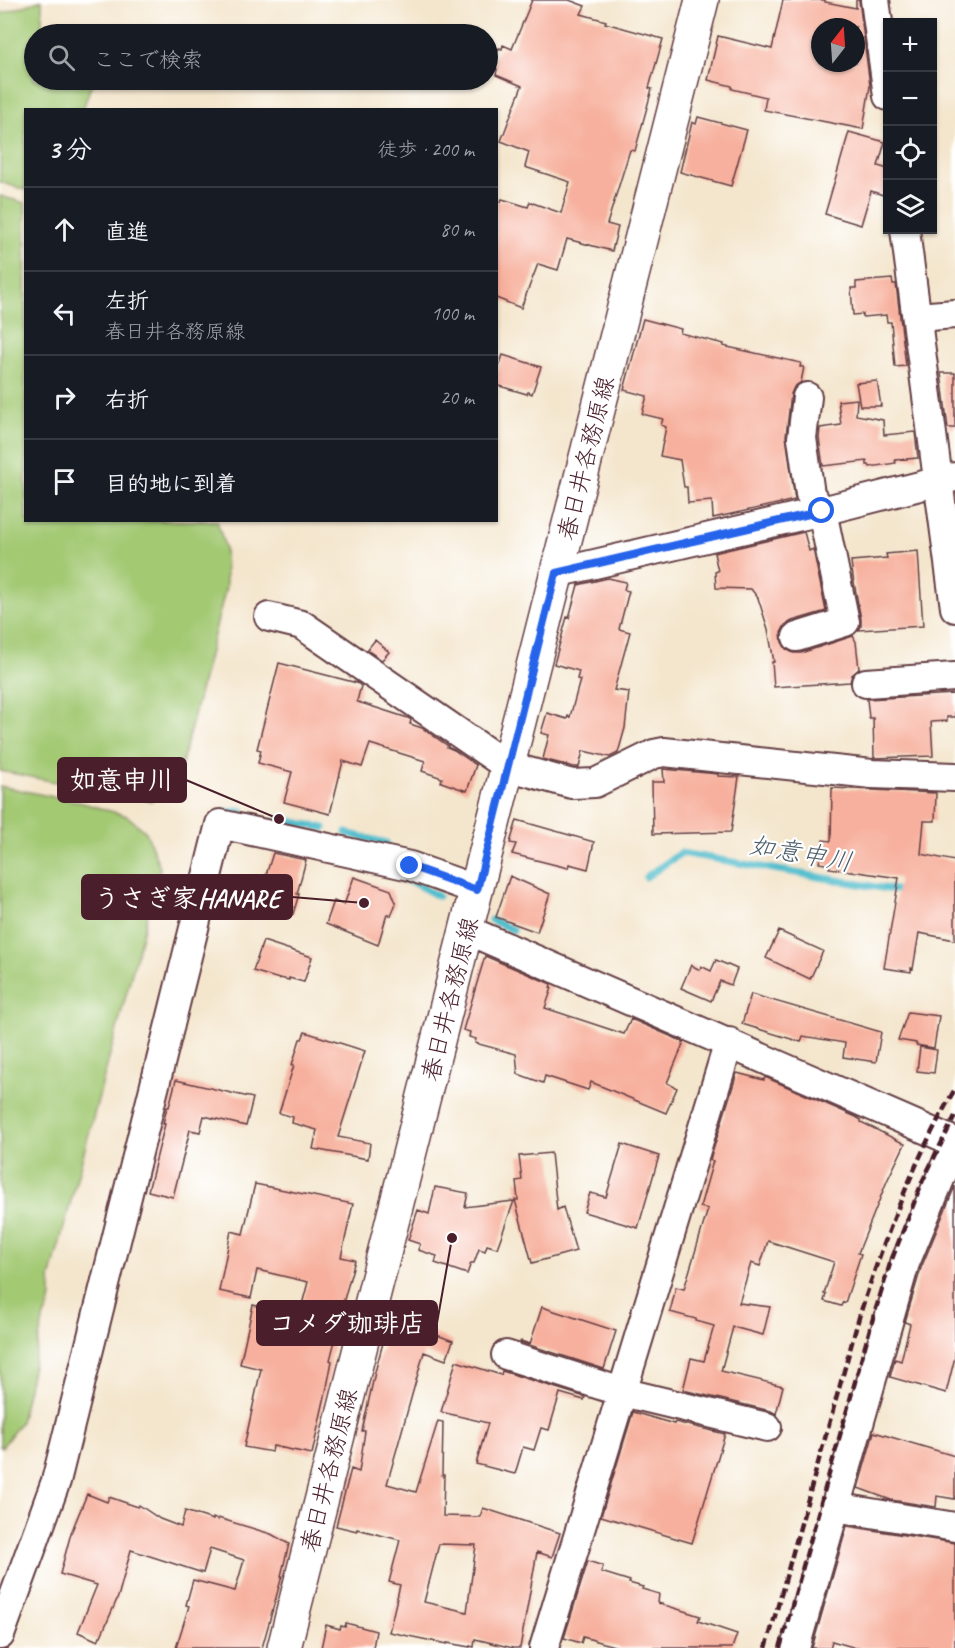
<!DOCTYPE html>
<html lang="ja">
<meta charset="utf-8">
<style>
:root{--surface:#171b24;--page:#242831;--text:#f1f3f6;--muted:#9ea1a6;--line:#363941}
body{margin:0;font-family:Caveat,"Klee One",sans-serif;background:var(--page);color:var(--text)}
.controls{position:absolute;right:18px;top:18px;display:grid;overflow:hidden;border-radius:0px;box-shadow:0 2px 4px #0004}
.controls button{width:54px;height:54px;display:grid;place-items:center;padding:0;border:0;border-bottom:2px solid var(--line);background:var(--surface);color:var(--text);font:30px sans-serif}
.compass{position:absolute;left:811px;top:18px;width:54px;height:54px;border-radius:50%;background:var(--surface);box-shadow:0 2px 4px #0004;rotate:17deg}
.stop{position:absolute;width:18px;height:18px;margin:-14px;border:4px solid #2563eb;border-radius:50%;background:#fff}
.stop.end{background:#2563eb;border-color:#fff;box-shadow:0 2px 6px #0008}
.list{margin:0;padding:0;list-style:none}
h2{display:flex;justify-content:space-between;align-items:center;height:78px;margin:0;padding:0 24px;font-size:26px}
h2 small{font-size:20px;font-weight:400;color:var(--muted)}
.list li{display:grid;grid-template-columns:39px 1fr auto;gap:18px;align-items:center;box-sizing:border-box;height:84px;padding:0 24px;border-top:2px solid var(--line)}
.list b{display:block;font-size:22px;white-space:nowrap}
.list p{margin:0;font-size:20px;white-space:nowrap;color:var(--muted)}
.list em{font-size:20px;font-style:normal;color:var(--muted)}
.icon{flex:none;width:33px;height:33px;fill:none;stroke:currentColor;stroke-width:2;stroke-linecap:round;stroke-linejoin:round}
.map{position:relative;flex:none;width:955px;height:1648px;overflow:hidden}
.search{position:absolute;background:var(--surface);box-shadow:0 2px 4px #0004;left:24px;top:24px;width:474px;height:66px;display:flex;align-items:center;gap:15px;box-sizing:border-box;padding:0 21px;border-radius:33px;color:var(--muted);font-size:22px}
.panel{position:absolute;background:var(--surface);box-shadow:0 2px 4px #0004;left:24px;top:108px;width:474px;height:414px;border-radius:0px}
.map>svg:first-child{display:block}
</style>
<div class="map">
<svg width="955" height="1648" viewBox="0 0 955 1648">
<rect width="100%" height="100%" fill="#fff"/>
<filter id="ink" filterUnits="userSpaceOnUse"><feTurbulence type="fractalNoise" baseFrequency=".0167" numOctaves="2"/><feDisplacementMap in="SourceGraphic" scale="12" xChannelSelector="R" yChannelSelector="G"/><feConvolveMatrix kernelMatrix="1 2 1 2 8 2 1 2 1" color-interpolation-filters="sRGB"/></filter>
<filter id="wash" filterUnits="userSpaceOnUse"><feTurbulence type="fractalNoise" baseFrequency=".008" numOctaves="4" result="noise"/><feDisplacementMap in="SourceGraphic" scale="24" xChannelSelector="R" yChannelSelector="G"/><feGaussianBlur stdDeviation="1.35" result="paint"/><feColorMatrix in="noise" values="0 0 0 0 0 0 0 0 0 0 0 0 0 0 0 0 0 1.4 0 .05"/><feComposite in="paint" operator="in"/></filter>
<g filter="url(#wash)">
<rect width="100%" height="100%" fill="#f4e6cd"/>
<path fill="#a3c973" stroke="#76744f" stroke-width="1.5" d="M42 0V34H34V80H93L83 109 26 110 25 190 0 182V14Z
M0 196 25 203 26 520 217 521 225 547 226 587 178 779 151 801 0 771Z
M0 786 83 803 127 816 146 832 160 868 50 1279C52 1293 52 1303 44 1316L20 1423 2 1447 0 1446Z"/>
<g fill="none" stroke-linecap="round" stroke-linejoin="round">
<path stroke="#53becd" stroke-width="7" d="M227 812 242 811
M279 819 324 828
M346 833 386 843
M646 877 681 853 905 892
M406 879 438 896
M491 920 513 930"/>
</g>
<g id="blocks">
<path fill="#f7b09d" fill-rule="evenodd" d="M532 0H569L585 6 581 14 606 21 605 23 663 39 649 88 652 89 635 151 630 150 607 224 618 227 612 251 567 239 558 270 538 264 521 308 496 298V200L501 202 502 199 528 207 530 202 561 213 570 182 525 167 529 152 501 141 522 86 496 75 497 69 492 66 499 48 502 49 503 45 512 49Z
M783 0H825V2L856 8V0H859L870 86 863 129 764 110 766 97 732 89V86L708 80 718 36 772 49ZM820 27H856V63H820Z
M698 117 747 130 731 186 680 172 692 122 696 124Z
M849 132 885 142 878 166 888 169V178L883 195 871 191 861 225 825 214Z
M892 279 893 284H896L906 366 895 367 891 322H887L886 315 863 317V314L853 315 851 288H856V282Z
M643 319 681 329 680 333 724 344 723 346 801 363 800 367H804L801 382 794 387 791 394 786 436 795 500 713 518 712 501 688 503 687 487H684L680 460 660 456 666 427 661 425 663 419 642 414 647 396 624 390Z
M503 355 541 367 532 394 528 392 527 394 496 385V375Z
M941 373H955V428H948Z
M877 381 881 406H860L856 383Z
M857 399 856 415 883 420 884 435 915 432 918 458 895 460 896 463 870 467 869 465H867V461L823 466 819 438 820 428 841 425 838 401Z
M804 532 809 551 813 549 826 611 792 621 785 625 781 633 782 642 786 649 793 653H801L853 636 856 642 859 669 852 675 850 682 774 687 772 662H774L768 629 758 598 751 589 716 588 715 572 718 571 714 553Z
M918 551 923 626 859 630 861 626V619L853 577 851 561 887 558 886 554Z
M608 578 626 582 624 590 629 591 619 629 630 632 614 690 629 692 625 728 618 753 610 757 583 751 579 767H574L543 759 549 735 541 733 547 713 567 719 568 716 570 717 580 680 577 679 579 671 554 664 567 617 569 618 578 585Z
M375 640 389 652 382 660 367 650Z
M279 663 357 683 361 686 357 701 358 702 408 718 411 720 410 724 422 728 448 746 447 747 454 750 476 765 467 791 441 782 442 778 422 771 425 761 370 744 362 767 343 761 330 814 284 802 292 772 258 763 261 750 257 749Z
M955 694V717H947V721L931 722 933 756 874 758 873 718H869L867 699Z
M663 769 718 774V776L739 777 731 832 653 834 652 782H664Z
M832 788 936 793 935 821H924L921 854 955 861V940L919 933 913 969 911 968V972L884 968 899 878 829 868 830 865 819 863 823 840 831 841Z
M517 820 594 842 588 869 569 864 568 868 512 854 516 844 510 843Z
M273 853 306 860 297 894H299L293 914 274 908 280 890 267 886 269 879 265 878Z
M510 876 550 894 537 932 496 917Z
M354 877 391 890 396 903 391 916 387 914 378 945 326 924 334 901 344 905Z
M779 931 823 951 810 979 766 958Z
M263 941 312 957 304 982 289 978V980L280 978 279 979 253 971Z
M485 956 551 984 550 988H552L545 1008 624 1034 631 1019 684 1042 667 1083 677 1088 666 1113 591 1082 588 1090 545 1076 543 1083 518 1074 516 1054 475 1043 476 1039 469 1037 470 1032 463 1030Z
M716 960 737 969 731 985 720 981 711 1001 681 988 691 965 700 970 701 966 711 971Z
M751 994 881 1032 876 1062 843 1057 845 1043 803 1036 801 1042 742 1024Z
M908 1012 939 1016 934 1048 916 1045V1043L898 1040Z
M305 1032 365 1051 338 1137 370 1143 368 1159 313 1149 317 1130 292 1123 293 1117 279 1113 294 1065H292L300 1039H302Z
M920 1047 937 1050 934 1073 917 1071Z
M737 1073 764 1080 765 1077 856 1117 861 1120V1122L905 1144 887 1181 858 1253 861 1254 845 1303 843 1302 841 1306 824 1301 826 1294H824L834 1262 768 1241 760 1266 751 1263 739 1303 770 1307 763 1335 733 1327 721 1371 783 1386 776 1414 771 1411 683 1390 691 1358 704 1361 714 1326 696 1321V1319L670 1312 676 1287 684 1289 708 1209 700 1207 713 1161 710 1160Z
M176 1080 253 1098 246 1126 204 1116 200 1132 190 1130 173 1197 148 1191 165 1124H163L167 1107H169Z
M622 1144 659 1156 638 1228 584 1212 590 1193 606 1197Z
M551 1153 557 1210 563 1207 576 1251 532 1263 515 1200H518L516 1181 522 1180 519 1156Z
M255 1184 353 1204 341 1257 355 1260 337 1325H339L330 1360 332 1361 327 1387 312 1454 273 1446 272 1452 244 1447 261 1369 240 1364 253 1305 299 1316 308 1282 257 1270 251 1298 219 1291 231 1231 243 1234Z
M955 1186V1357L946 1393 890 1377 895 1359 901 1361 910 1324 905 1322 921 1268Z
M435 1187 468 1193 465 1207 514 1201 497 1248 487 1245 485 1251 479 1249 474 1263H471L467 1274 435 1263 437 1256 418 1250 420 1244 408 1240 418 1210 429 1214Z
M542 1307 616 1331 604 1369 520 1342 521 1341 530 1344Z
M389 1321 426 1331 453 1341 446 1360 424 1352 387 1484 416 1492 438 1421 443 1422 442 1475H444L443 1516 480 1517 483 1508 560 1533 552 1557 537 1552 520 1648H513L475 1639 474 1647 470 1646V1647L447 1643V1644L389 1632 400 1585 389 1582 400 1540 357 1529V1531L336 1526 351 1469 359 1472 365 1431H362L375 1372ZM439 1544 476 1545 467 1612 424 1602Z
M456 1361 501 1375 502 1371 585 1397 584 1400 560 1393 549 1430 541 1428 534 1450 523 1447 515 1474 476 1464 488 1423 441 1412Z
M633 1412 674 1424 675 1422 725 1434 692 1543 601 1516Z
M874 1432 955 1456V1499L937 1496 936 1507 891 1500 858 1488Z
M87 1494 107 1502 109 1497 138 1507 139 1505 160 1519 181 1527 185 1511 213 1520V1518L218 1520V1518L271 1534 289 1544 281 1576H282L262 1648H176L189 1606 186 1605 193 1580 235 1591 244 1560 210 1549 203 1573 131 1550 118 1597 101 1636H100L98 1641 78 1632 97 1585 60 1574 71 1533Z
M847 1526 955 1543V1648H856L832 1641 830 1648H812Z
M588 1561 603 1566 601 1572 630 1581 629 1583 643 1587 642 1589 659 1594 658 1603 700 1616 698 1621 737 1634 732 1648H621L583 1637 581 1643 564 1638Z
M346 1623 376 1631 373 1648H321L326 1625 340 1629 341 1626 345 1627Z"/>
</g>
</g>
<g filter="url(#ink)">
<use href="#blocks" fill-opacity="0" stroke="#643d43" stroke-width="1.5"/>
<g fill="none" stroke-linecap="round" stroke-linejoin="round">
<defs>
<path id="minor" d="M875 0 888 96
M905 230 955 608
M917 317 955 314
M556 573 822 511 955 477
M269 617 302 625 507 766 572 784 595 783 654 754 664 752 872 774 955 777
M797 637 845 622 822 511 810 494 802 438 807 397
M866 683 955 677
M467 930 955 1142
M506 1355 622 1392 767 1427
M835 1507 955 1527
M0 1635 56 1481 220 824 410 866 477 890
M544 1648 729 1042
M795 1648 905 1263 955 1143"/>
<path id="major" d="M284 1648C424 1099 562 549 702 0"/>
</defs>
<use href="#minor" stroke="#643d43" stroke-width="32"/>
<use href="#major" stroke="#643d43" stroke-width="36"/>
<use href="#minor" stroke="#fff" stroke-width="28"/>
<use href="#major" stroke="#fff" stroke-width="33"/>
<path stroke="#4a1f2b" stroke-width="4.5" stroke-dasharray="9 4.5" stroke-linecap="butt" d="M766 1648 860 1314C885 1237 914 1160 955 1089
M780 1648 873 1318 890 1264 923 1180 955 1116"/>
</g>
</g>
<g fill="none" stroke-linecap="round" stroke-linejoin="round" filter="url(#ink)">
<path stroke="#2563eb" stroke-width="8" d="M410 866 477 890 556 573 822 511"/>
</g>
<g text-anchor="middle" stroke-width="4.5" stroke-linejoin="round" paint-order="stroke">
<g font-size="24" fill="#4a1f2b" stroke="#fff">
<text transform="translate(586 458) rotate(-76)" y="8">春日井各務原線</text>
<text transform="translate(450 999) rotate(-76)" y="8">春日井各務原線</text>
<text transform="translate(329 1470) rotate(-76)" y="8">春日井各務原線</text>
</g>
<g font-size="26" font-style="italic" fill="#4e5f6c" stroke="#fff">
<text transform="translate(801 853) rotate(10)" y="9">如意申川</text>
</g>
</g>
<path fill="none" stroke="#4a1f2b" stroke-width="2" d="M279 819L186 780M364 903L292 897M452 1238L437 1323"/>
<g fill="#4a1f2b" stroke="#fff" stroke-width="2">
<circle cx="279" cy="819" r="6"/>
<circle cx="364" cy="903" r="6"/>
<circle cx="452" cy="1238" r="6"/>
</g>
<g fill="#4a1f2b" stroke="#4a1f2b" stroke-width="2">
<rect x="58" y="758" width="128" height="44" rx="6"/>
<rect x="82" y="875" width="210" height="44" rx="6"/>
<rect x="257" y="1301" width="180" height="44" rx="6"/>
</g>
<g font-size="26" text-anchor="middle" font-weight="bold" fill="#fff">
<text x="122" y="789">如意申川</text>
<text x="187" y="907">うさぎ家HANARE</text>
<text x="347" y="1332">コメダ珈琲店</text>
</g>
</svg>
<div class="controls">
<button>+</button>
<button>−</button>
<button><svg class="icon" aria-label="locate" viewBox="0 0 24 24"><circle cx="12" cy="12" r="6"/><path d="M12 2v4M12 18v4M2 12h4M18 12h4"/></svg></button>
<button><svg class="icon" aria-label="layers" viewBox="0 0 24 24"><path d="M12 4l9 5-9 5-9-5zM3 14l9 5 9-5"/></svg></button>
</div>
<svg class="compass" viewBox="-18 -18 36 36"><path d="M0-13l5 13h-10z" fill="#e53935"/><path d="M0 13l5-13h-10z" fill="#9ea1a6"/></svg>
<div class="stop" style="left:822px;top:511px"></div>
<div class="stop end" style="left:410px;top:866px"></div>
<div class="search"><svg class="icon" aria-label="search" viewBox="0 0 24 24"><circle cx="10" cy="10" r="6"/><path d="M15 15l6 6"/></svg>ここで検索</div>
<section class="panel">
<h2>3 分<small>徒歩 · 200 m</small></h2>
<ul class="list">
<li><svg class="icon" aria-label="ahead" viewBox="0 0 24 24"><path d="M12 20V5M6 11l6-6 6 6"/></svg><div><b>直進</b></div><em>80 m</em></li>
<li><svg class="icon" aria-label="left" viewBox="0 0 24 24"><path d="M17 20v-9H6M10 6l-5 5 5 5"/></svg><div><b>左折</b><p>春日井各務原線</p></div><em>100 m</em></li>
<li><svg class="icon" aria-label="right" viewBox="0 0 24 24"><path d="M7 20v-9h11M14 6l5 5-5 5"/></svg><div><b>右折</b></div><em>20 m</em></li>
<li><svg class="icon" aria-label="arrive" viewBox="0 0 24 24"><path d="M6 21V4h12l-3 4 3 4H6"/></svg><div><b>目的地に到着</b></div></li>
</ul>
</section>
</div>
